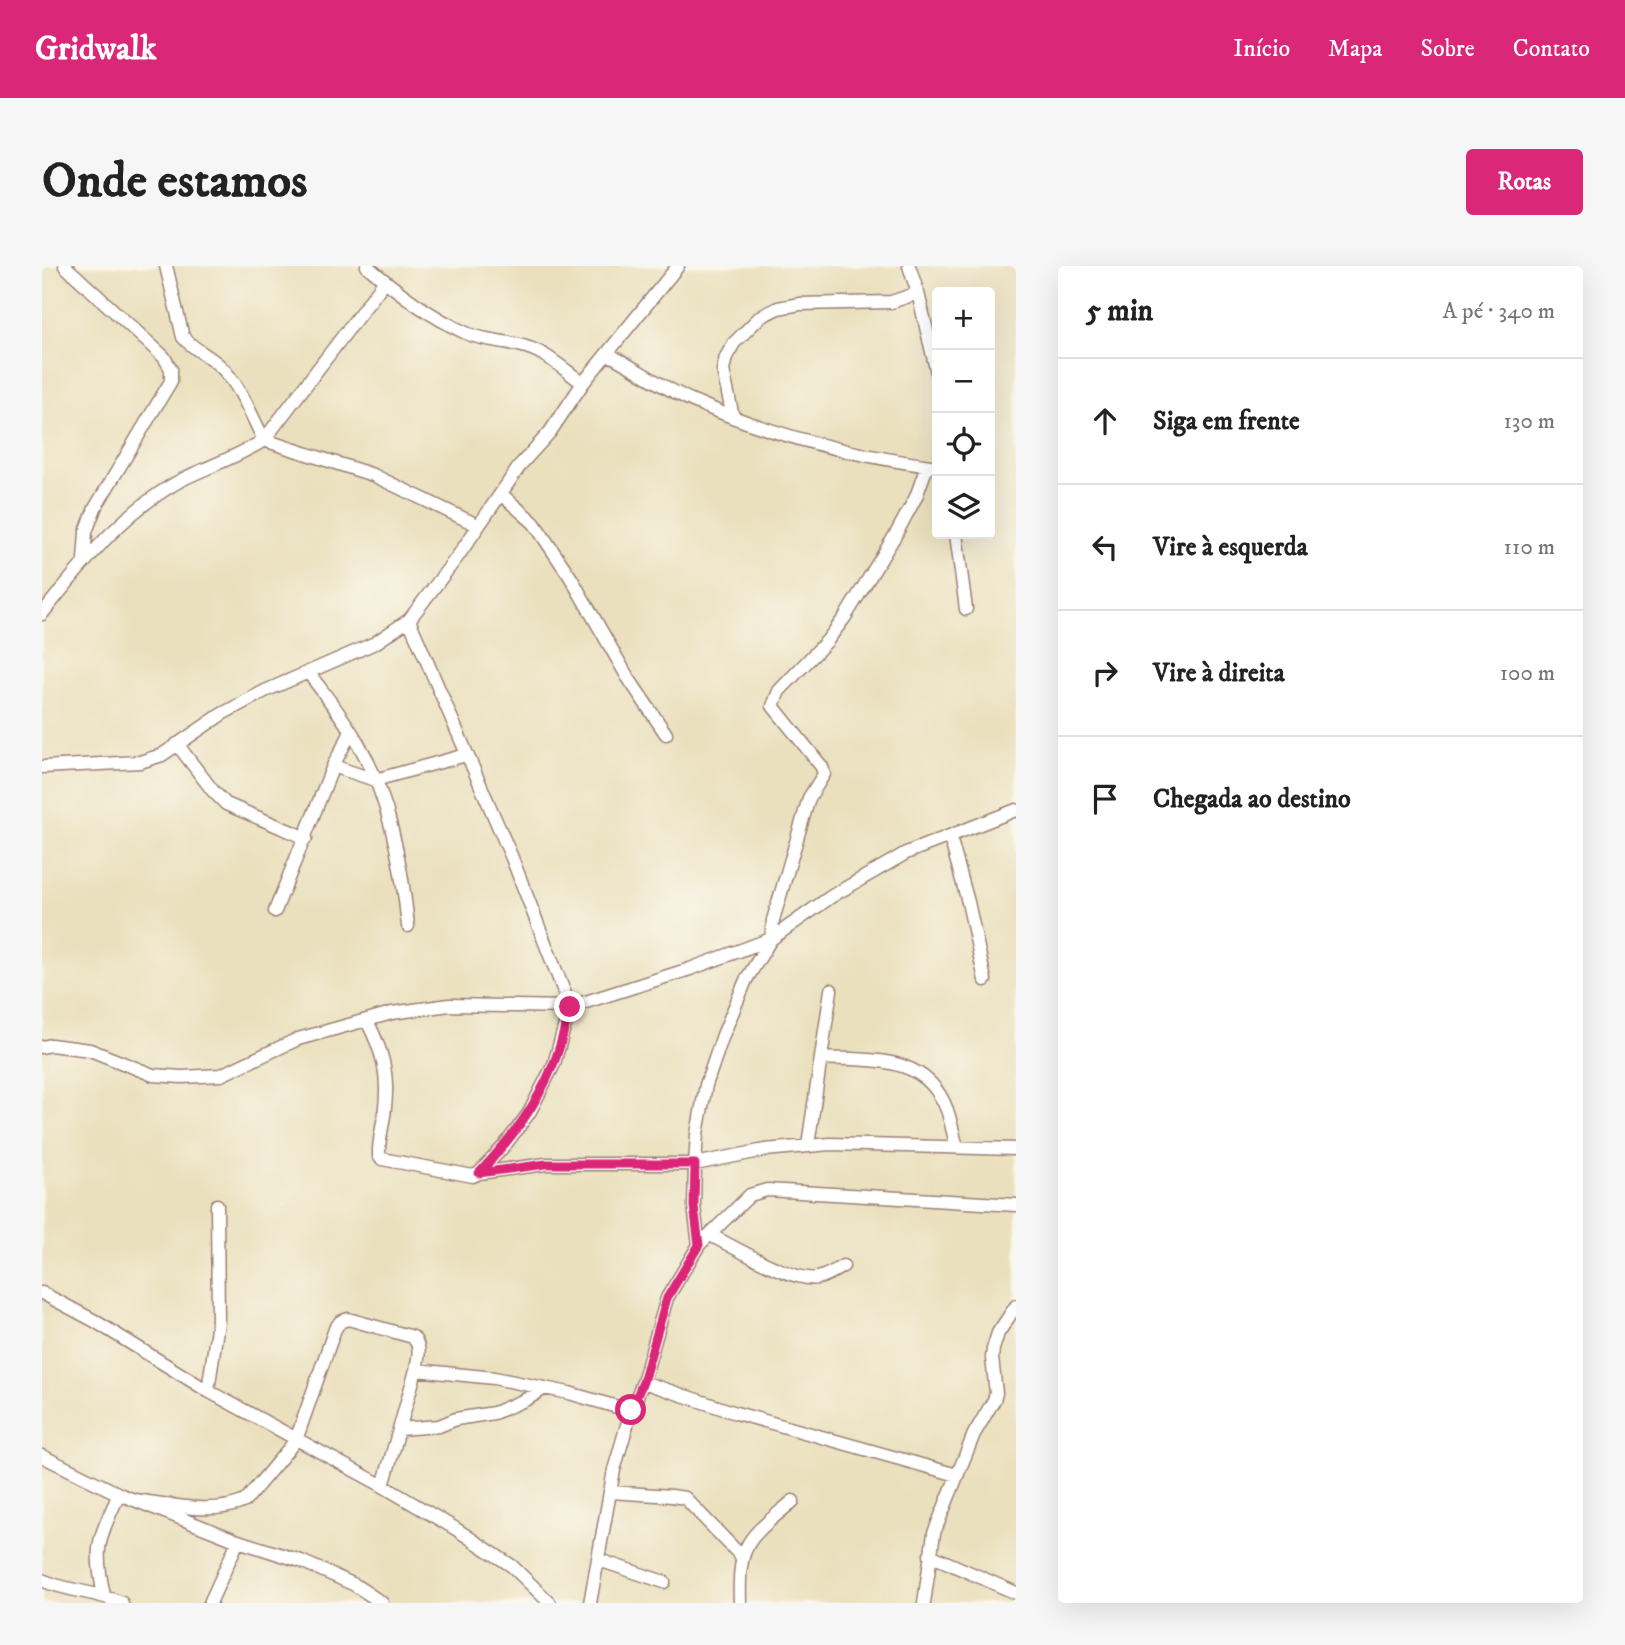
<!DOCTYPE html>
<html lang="pt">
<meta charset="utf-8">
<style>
:root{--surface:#fff;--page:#f6f6f6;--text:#222;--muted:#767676;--line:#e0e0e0;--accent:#db2777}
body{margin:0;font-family:"IM FELL DW Pica",serif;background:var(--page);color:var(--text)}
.controls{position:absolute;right:21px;top:21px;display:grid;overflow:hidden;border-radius:7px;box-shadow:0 7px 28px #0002}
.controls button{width:63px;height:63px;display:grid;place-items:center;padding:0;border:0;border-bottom:2px solid var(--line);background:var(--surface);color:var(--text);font:35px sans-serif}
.stop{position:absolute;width:21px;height:21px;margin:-16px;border:5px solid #db2777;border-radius:50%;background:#fff}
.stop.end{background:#db2777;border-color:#fff;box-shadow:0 2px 7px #0008}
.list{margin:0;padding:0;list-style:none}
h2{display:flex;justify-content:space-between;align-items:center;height:91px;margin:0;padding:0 28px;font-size:30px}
h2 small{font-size:23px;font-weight:400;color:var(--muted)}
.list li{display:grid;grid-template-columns:46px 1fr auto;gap:21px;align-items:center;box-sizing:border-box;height:126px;padding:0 28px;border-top:2px solid var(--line)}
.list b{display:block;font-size:26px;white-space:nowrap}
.list em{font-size:23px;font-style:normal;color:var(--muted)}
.icon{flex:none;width:38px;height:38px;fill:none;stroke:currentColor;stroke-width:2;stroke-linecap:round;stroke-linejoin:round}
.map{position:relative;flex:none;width:974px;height:1337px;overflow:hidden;border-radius:7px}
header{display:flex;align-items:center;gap:42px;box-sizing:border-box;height:98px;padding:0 35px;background:var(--accent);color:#fff}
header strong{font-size:33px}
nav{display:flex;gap:38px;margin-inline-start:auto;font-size:24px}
.intro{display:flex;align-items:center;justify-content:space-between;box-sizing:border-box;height:168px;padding:0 42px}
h1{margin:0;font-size:49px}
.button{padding:18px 32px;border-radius:7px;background:var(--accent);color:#fff;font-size:24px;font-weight:700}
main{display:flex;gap:42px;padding:0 42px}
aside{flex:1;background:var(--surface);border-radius:7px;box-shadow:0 7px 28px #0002}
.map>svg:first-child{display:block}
</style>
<header>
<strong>Gridwalk</strong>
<nav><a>Início</a><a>Mapa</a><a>Sobre</a><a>Contato</a></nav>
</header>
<div class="intro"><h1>Onde estamos</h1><a class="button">Rotas</a></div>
<main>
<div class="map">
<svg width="974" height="1337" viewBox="0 0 974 1337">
<rect width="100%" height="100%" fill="#fbf7ec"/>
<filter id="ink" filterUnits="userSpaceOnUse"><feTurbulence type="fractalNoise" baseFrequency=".0143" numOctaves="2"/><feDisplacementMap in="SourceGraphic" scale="14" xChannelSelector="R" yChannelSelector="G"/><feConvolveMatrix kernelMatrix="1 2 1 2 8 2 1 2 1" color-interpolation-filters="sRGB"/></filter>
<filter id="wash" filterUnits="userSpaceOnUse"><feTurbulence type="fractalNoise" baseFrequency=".00686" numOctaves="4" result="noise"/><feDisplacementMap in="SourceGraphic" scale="28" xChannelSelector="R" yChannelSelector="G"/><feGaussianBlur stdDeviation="1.57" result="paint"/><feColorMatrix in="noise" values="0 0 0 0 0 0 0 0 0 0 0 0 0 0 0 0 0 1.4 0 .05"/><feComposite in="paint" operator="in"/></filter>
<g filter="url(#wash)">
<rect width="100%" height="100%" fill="#eae0bd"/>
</g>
<g filter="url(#ink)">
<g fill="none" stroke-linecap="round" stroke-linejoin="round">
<defs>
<path id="minor" d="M23 0 122 91 129 103V115L53 242 44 266 42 294
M124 0 141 71C152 84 168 90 180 102 199 121 210 151 222 174L331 209 435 259
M325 0C354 25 389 51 424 67 444 76 466 74 487 82 506 88 525 106 541 117
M867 0 876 27 895 107
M566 88C595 103 621 122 651 135 729 169 811 190 895 201
M691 151 681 104 684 91 692 77 718 51 736 42 758 38 849 36 876 27
M459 228 492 257 529 312 585 410 624 468
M914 268 924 343
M0 348C42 296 79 247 139 214 167 200 196 191 222 174L343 15
M266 406C283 429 302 452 316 477 347 530 360 599 366 660
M135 478 171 525 184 538 264 572
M291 500 333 514 424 489
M0 501 98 496 120 489 180 448 223 425 333 377 367 354 416 290 479 198 508 166 541 117 636 0
M908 571 926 636 943 714
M233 645 291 500 309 466
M325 755C340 784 347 807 343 841 342 857 336 874 337 890L340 893 431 910 437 907 463 879 487 847 512 798 528 741 470 592 367 354
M0 781 9 779 48 784 111 809 140 811 179 809 256 773 350 747 407 739 528 741 648 703 729 673 790 630 864 587 974 544
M779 792C828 795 884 787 905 844 909 855 911 868 915 881
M766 879 789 724
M437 907 504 898H653L723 884 788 878 974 883
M668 969C693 981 751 1017 776 1012 785 1010 794 1004 801 1000
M657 979 708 929 725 924 974 939
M0 1027 51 1054 166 1125 341 1220 414 1263 470 1300 508 1337
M374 1104 452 1112 527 1127 589 1145
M601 1116 694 1147 915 1209
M166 1125 176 1056 175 939
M357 1163 397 1160 414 1153 452 1147 485 1133 503 1122
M0 1190 77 1228 196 1275 259 1295 313 1319 340 1337
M568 1226 630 1230 643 1232 700 1291
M92 1234C127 1238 170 1250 203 1235L254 1174 293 1063 298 1056 306 1053 371 1071C380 1082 376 1091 374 1104L341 1220
M888 1289 974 1327
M557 1294 622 1316
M0 1314C26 1326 54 1325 80 1337
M62 1329C51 1280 57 1273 77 1228
M168 1337 196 1275
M548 1337 572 1204 589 1145 601 1116 625 1032 657 979 652 940 653 898 655 868 664 819 681 769 704 714 729 673 731 654 767 532 782 508 780 501 731 440 737 425 785 375 803 351 854 268 874 231 885 200
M698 1337C696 1275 706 1273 751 1235
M882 1337 892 1267 932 1168 952 1134 954 1127 950 1092 951 1083 956 1067 974 1040"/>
</defs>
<use href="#minor" stroke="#9a8074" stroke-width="15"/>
<use href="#minor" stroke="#fff" stroke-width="12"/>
</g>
</g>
<g fill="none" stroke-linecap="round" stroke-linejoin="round" filter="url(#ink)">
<path stroke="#db2777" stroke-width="9" d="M528 741C523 760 519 781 511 799 494 841 468 874 437 907L504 898H653L652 940 657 979 625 1032 601 1116 589 1144"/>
</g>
</svg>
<div class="controls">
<button>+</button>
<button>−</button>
<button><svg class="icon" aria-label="locate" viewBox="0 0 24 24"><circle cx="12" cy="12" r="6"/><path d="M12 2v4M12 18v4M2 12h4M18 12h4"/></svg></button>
<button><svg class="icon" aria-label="layers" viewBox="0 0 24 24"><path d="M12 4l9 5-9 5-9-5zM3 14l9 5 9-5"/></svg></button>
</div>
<div class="stop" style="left:589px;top:1144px"></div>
<div class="stop end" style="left:528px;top:741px"></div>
</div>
<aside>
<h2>5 min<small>A pé · 340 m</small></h2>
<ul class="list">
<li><svg class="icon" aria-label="ahead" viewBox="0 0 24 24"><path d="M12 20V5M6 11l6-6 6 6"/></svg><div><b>Siga em frente</b></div><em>130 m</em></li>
<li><svg class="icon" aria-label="left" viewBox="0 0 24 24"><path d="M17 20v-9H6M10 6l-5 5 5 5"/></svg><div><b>Vire à esquerda</b></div><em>110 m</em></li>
<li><svg class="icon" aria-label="right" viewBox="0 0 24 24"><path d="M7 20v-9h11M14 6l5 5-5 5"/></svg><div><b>Vire à direita</b></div><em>100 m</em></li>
<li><svg class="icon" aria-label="arrive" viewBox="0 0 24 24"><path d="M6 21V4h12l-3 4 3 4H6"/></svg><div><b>Chegada ao destino</b></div></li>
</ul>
</aside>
</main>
